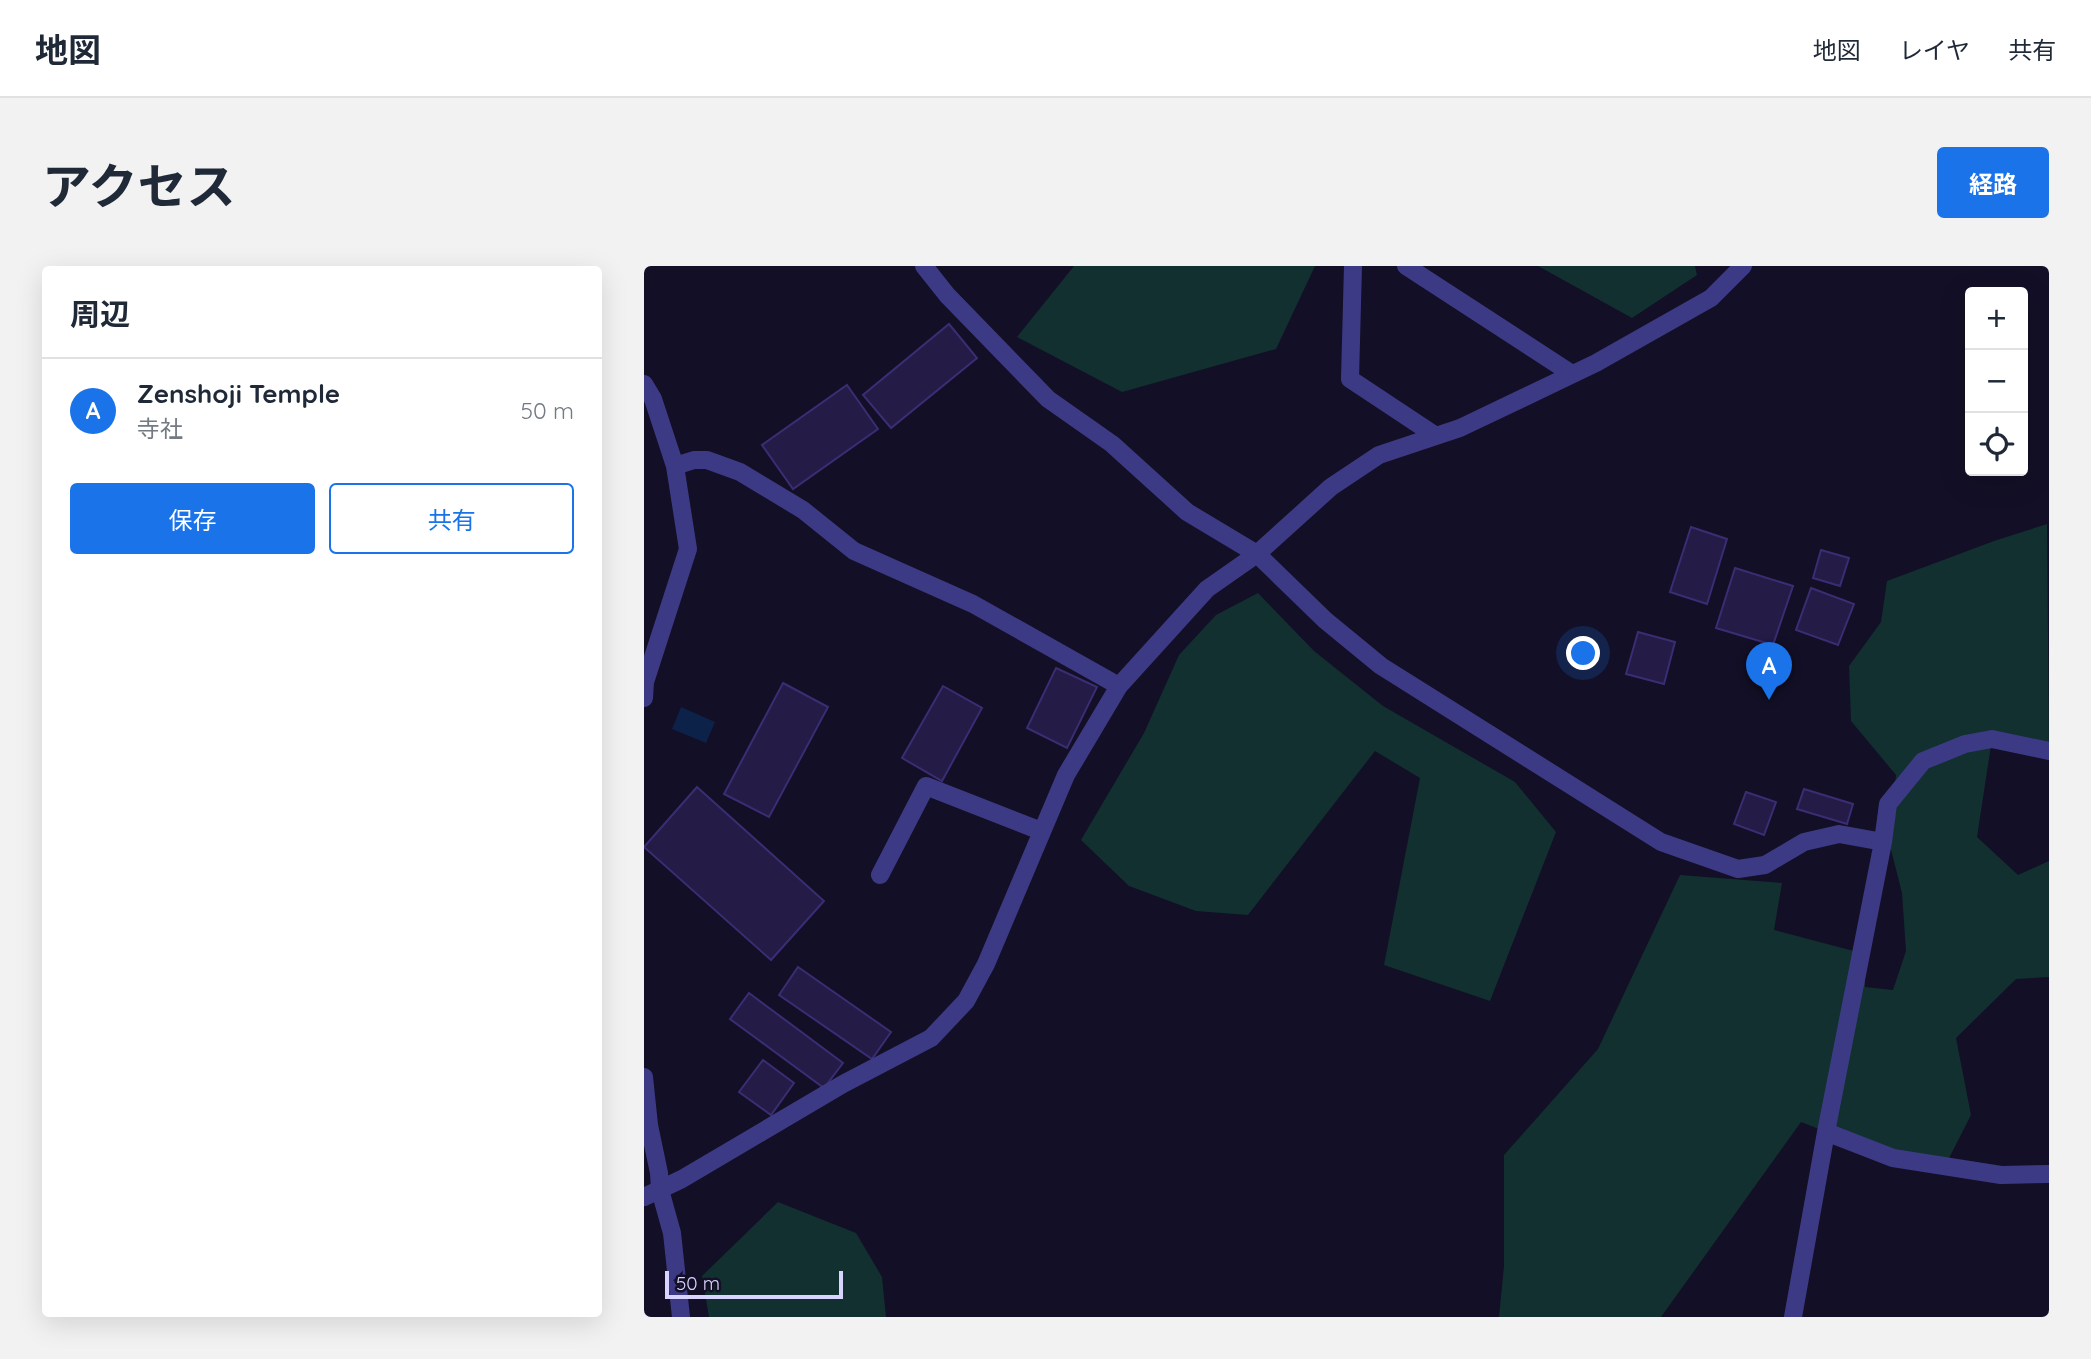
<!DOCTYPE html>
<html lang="ja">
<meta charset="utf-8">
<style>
:root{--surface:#fff;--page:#f2f2f3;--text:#1f2937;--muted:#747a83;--line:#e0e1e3;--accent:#1a73e8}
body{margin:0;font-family:Quicksand,"Noto Sans JP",sans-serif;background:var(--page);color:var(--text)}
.controls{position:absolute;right:21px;top:21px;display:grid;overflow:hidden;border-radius:7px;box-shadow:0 7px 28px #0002}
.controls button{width:63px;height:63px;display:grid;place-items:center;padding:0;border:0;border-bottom:2px solid var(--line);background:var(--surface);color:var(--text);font:35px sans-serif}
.scale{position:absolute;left:21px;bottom:18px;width:178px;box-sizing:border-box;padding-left:7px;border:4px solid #d9d4ff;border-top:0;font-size:19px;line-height:24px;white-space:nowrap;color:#d9d4ff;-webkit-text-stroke:5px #130f26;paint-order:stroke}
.you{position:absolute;left:940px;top:388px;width:24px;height:24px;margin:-18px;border:5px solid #fff;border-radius:50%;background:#1a73e8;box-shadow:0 0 0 10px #1a73e833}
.badge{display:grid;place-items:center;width:46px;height:46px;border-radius:50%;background:var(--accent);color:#fff;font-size:23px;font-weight:700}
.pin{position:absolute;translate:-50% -58px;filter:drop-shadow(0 2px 4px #0008)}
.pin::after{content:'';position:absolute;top:37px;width:24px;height:21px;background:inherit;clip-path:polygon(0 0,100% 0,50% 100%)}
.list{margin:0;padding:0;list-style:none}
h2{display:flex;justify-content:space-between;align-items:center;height:91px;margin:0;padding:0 28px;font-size:30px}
h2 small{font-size:23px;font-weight:400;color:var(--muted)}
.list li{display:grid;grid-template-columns:46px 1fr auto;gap:21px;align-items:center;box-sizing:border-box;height:105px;padding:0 28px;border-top:2px solid var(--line)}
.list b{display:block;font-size:26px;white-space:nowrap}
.list p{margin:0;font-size:23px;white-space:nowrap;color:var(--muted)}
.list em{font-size:23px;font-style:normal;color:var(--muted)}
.actions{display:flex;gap:14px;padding:21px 28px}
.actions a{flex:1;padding:16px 0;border:2px solid var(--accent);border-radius:7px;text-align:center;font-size:24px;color:var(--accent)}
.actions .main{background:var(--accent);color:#fff}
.icon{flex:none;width:38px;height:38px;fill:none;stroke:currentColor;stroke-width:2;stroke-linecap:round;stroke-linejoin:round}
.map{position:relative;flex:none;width:1405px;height:1051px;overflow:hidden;border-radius:7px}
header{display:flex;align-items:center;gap:42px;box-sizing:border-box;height:98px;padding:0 35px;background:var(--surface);border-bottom:2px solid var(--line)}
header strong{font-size:33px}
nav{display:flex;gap:38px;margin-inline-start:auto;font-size:24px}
.intro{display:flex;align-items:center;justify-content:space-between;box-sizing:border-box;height:168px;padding:0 42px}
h1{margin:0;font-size:49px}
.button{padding:18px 32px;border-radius:7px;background:var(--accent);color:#fff;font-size:24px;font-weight:700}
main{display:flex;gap:42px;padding:0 42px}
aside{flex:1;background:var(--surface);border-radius:7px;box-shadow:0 7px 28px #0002}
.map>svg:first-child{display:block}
</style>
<header>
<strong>地図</strong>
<nav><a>地図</a><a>レイヤ</a><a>共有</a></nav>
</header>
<div class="intro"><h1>アクセス</h1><a class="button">経路</a></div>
<main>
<aside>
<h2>周辺<small></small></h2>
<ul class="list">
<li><span class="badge">A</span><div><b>Zenshoji Temple</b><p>寺社</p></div><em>50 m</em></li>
</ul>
<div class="actions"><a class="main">保存</a><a>共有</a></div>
</aside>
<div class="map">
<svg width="1405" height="1051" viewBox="0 0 1405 1051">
<rect width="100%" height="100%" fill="#130f26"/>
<path fill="#12302f" d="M430 0H671L632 83 478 126 373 71Z
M894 0H1051L1053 9 988 52Z
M1403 258 1405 483 1348 473 1333 571 1374 609 1405 595V711L1372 713 1312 772 1327 849 1299 904 1249 892 1157 856 1017 1051H855L860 1000V889L954 783 1036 609 1138 617 1130 664 1221 688V721L1249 724 1262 685 1258 627 1245 576 1252 509 1207 455 1205 400 1237 356 1243 315 1350 275Z
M614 327 670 385 739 440 871 516 912 566 846 735 740 699 776 512 731 485 604 649 552 645 485 620 437 574 500 467 535 389 572 349Z
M134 936 212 967 238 1011 242 1051H65L58 1010Z"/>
<path fill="#0c2248" d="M37 441 71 456 62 477 28 463Z"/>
<path fill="#241b47" stroke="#3b2d73" stroke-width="2" d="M305 58 333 92 247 162 219 129Z
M203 119 234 163 149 223 118 179Z
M1047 261 1083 273 1063 338 1026 326Z
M1177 284 1205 292 1196 320 1169 312Z
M1091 302 1149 320 1129 379 1072 362Z
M1167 322 1210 338 1194 379 1152 364Z
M994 366 1031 376 1020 418 982 408Z
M412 402 453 421 423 482 383 462Z
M139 417 184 441 125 551 80 528Z
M299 420 338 442 298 515 258 492Z
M53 521 180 635 127 694 0 581Z
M1160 523 1209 538 1203 558 1153 543Z
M1102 526 1132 536 1120 569 1090 558Z
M154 701 247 766 228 793 135 729Z
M105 727 199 797 180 822 86 753Z
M119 794 150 817 127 849 95 826Z"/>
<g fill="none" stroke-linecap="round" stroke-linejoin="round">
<path stroke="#3d3a85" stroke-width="18" d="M280 0 303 29 404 133 468 178 543 246 613 288 681 354 737 400 1017 576 1094 603 1121 599 1160 576 1195 568 1239 576
M709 0 706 113 792 170
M762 0 928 108
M0 118 9 133 31 200 44 283 1 416 0 432
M31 200 50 194H63L96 206 159 244 210 285 329 338 475 420
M236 609 282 520 397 565
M0 811 5 859 15 907 16 924 28 967 37 1051
M1182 866 1249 892 1357 909 1405 908
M0 931 38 913 199 818 287 772 322 735 342 698 422 509 475 420 563 323 613 288 687 221 735 189 816 162 952 97 1067 32 1099 0
M1149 1051 1182 866 1239 576 1244 538 1279 495 1321 478 1348 473 1405 485"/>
</g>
</svg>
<div class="controls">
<button>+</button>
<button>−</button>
<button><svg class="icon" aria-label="locate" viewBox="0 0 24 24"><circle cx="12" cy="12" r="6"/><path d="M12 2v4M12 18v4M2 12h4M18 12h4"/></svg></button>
</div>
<div class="scale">50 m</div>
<div class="you"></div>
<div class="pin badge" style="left:1125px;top:434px">A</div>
</div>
</main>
